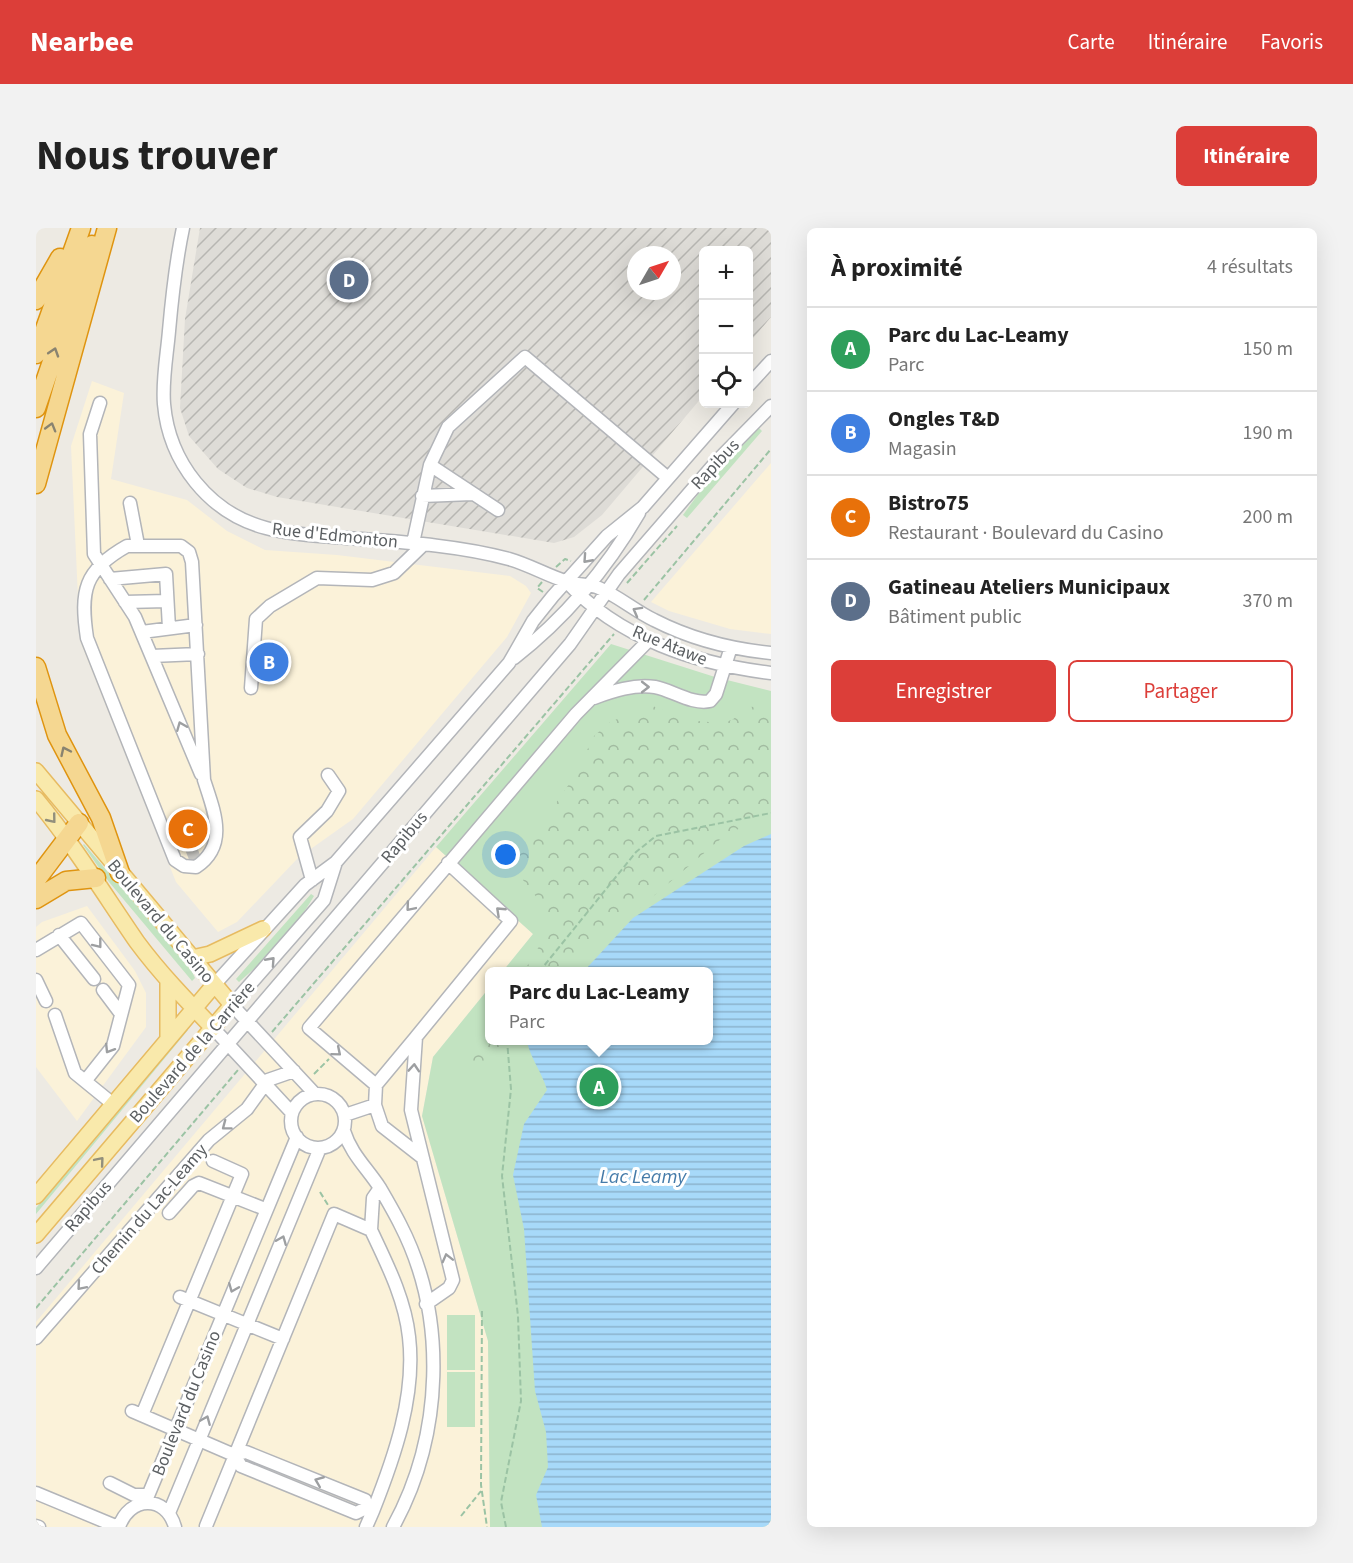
<!DOCTYPE html>
<html lang="fr">
<meta charset="utf-8">
<style>
:root{--surface:#fff;--page:#f2f2f2;--text:#222;--muted:#767676;--line:#e0e0e0;--accent:#dc3e39}
body{margin:0;font-family:"Source Sans 3",sans-serif;background:var(--page);color:var(--text)}
.controls{position:absolute;right:18px;top:18px;display:grid;overflow:hidden;border-radius:9px;box-shadow:0 6px 24px #0002}
.controls button{width:54px;height:54px;display:grid;place-items:center;padding:0;border:0;border-bottom:2px solid var(--line);background:var(--surface);color:var(--text);font:30px sans-serif}
.compass{position:absolute;left:591px;top:18px;width:54px;height:54px;border-radius:50%;background:var(--surface);box-shadow:0 6px 24px #0002;rotate:51deg}
.you{position:absolute;left:470px;top:627px;width:21px;height:21px;margin:-15px;border:4px solid #fff;border-radius:50%;background:#1a73e8;box-shadow:0 0 0 9px #1a73e833}
.badge{display:grid;place-items:center;width:39px;height:39px;border-radius:50%;background:var(--accent);color:#fff;font-size:20px;font-weight:700}
.pin{position:absolute;translate:-50% -50%;border:3px solid #fff;box-shadow:0 2px 6px #0006}
.popup{position:absolute;left:449px;top:739px;width:228px;height:78px;box-sizing:border-box;display:grid;place-content:center;border-radius:9px;background:var(--surface);filter:drop-shadow(0 2px 4px #0005);font-size:20px;white-space:nowrap;color:var(--muted)}
.popup b{font-size:22px;color:var(--text)}
.popup::after{content:'';position:absolute;left:50%;top:100%;margin-left:-12px;border:12px solid transparent;border-top-color:var(--surface)}
.list{margin:0;padding:0;list-style:none}
h2{display:flex;justify-content:space-between;align-items:center;height:78px;margin:0;padding:0 24px;font-size:26px}
h2 small{font-size:20px;font-weight:400;color:var(--muted)}
.list li{display:grid;grid-template-columns:39px 1fr auto;gap:18px;align-items:center;box-sizing:border-box;height:84px;padding:0 24px;border-top:2px solid var(--line)}
.list b{display:block;font-size:22px;white-space:nowrap}
.list p{margin:0;font-size:20px;white-space:nowrap;color:var(--muted)}
.list em{font-size:20px;font-style:normal;color:var(--muted)}
.actions{display:flex;gap:12px;padding:18px 24px}
.actions a{flex:1;padding:14px 0;border:2px solid var(--accent);border-radius:9px;text-align:center;font-size:21px;color:var(--accent)}
.actions .main{background:var(--accent);color:#fff}
.icon{flex:none;width:33px;height:33px;fill:none;stroke:currentColor;stroke-width:2;stroke-linecap:round;stroke-linejoin:round}
.map{position:relative;flex:none;width:735px;height:1299px;overflow:hidden;border-radius:9px}
header{display:flex;align-items:center;gap:36px;box-sizing:border-box;height:84px;padding:0 30px;background:var(--accent);color:#fff}
header strong{font-size:28px}
nav{display:flex;gap:33px;margin-inline-start:auto;font-size:21px}
.intro{display:flex;align-items:center;justify-content:space-between;box-sizing:border-box;height:144px;padding:0 36px}
h1{margin:0;font-size:42px}
.button{padding:15px 27px;border-radius:9px;background:var(--accent);color:#fff;font-size:21px;font-weight:700}
main{display:flex;gap:36px;padding:0 36px}
aside{flex:1;background:var(--surface);border-radius:9px;box-shadow:0 6px 24px #0002}
.map>svg:first-child{display:block}
</style>
<header>
<strong>Nearbee</strong>
<nav><a>Carte</a><a>Itinéraire</a><a>Favoris</a></nav>
</header>
<div class="intro"><h1>Nous trouver</h1><a class="button">Itinéraire</a></div>
<main>
<div class="map">
<svg width="735" height="1299" viewBox="0 0 735 1299">
<defs>
<pattern id="industrial-furrows" width="10" height="10" patternUnits="userSpaceOnUse" patternTransform="scale(1.5)"><rect width="10" height="10" fill="#dedcd7"/><path d="M-1 1l2-2M0 10L10 0M9 11l2-2" fill="none" stroke="#b7b6b2"/></pattern>
<pattern id="forest-crowns" width="20" height="18" patternUnits="userSpaceOnUse" patternTransform="scale(1.5)"><rect width="20" height="18" fill="#c2e3c1"/><path d="M2 6a3 3 0 1 1 6 0M12 15a3 3 0 1 1 6 0" fill="none" stroke="#a1bba0"/></pattern>
<pattern id="water-rules" width="6" height="5" patternUnits="userSpaceOnUse" patternTransform="scale(1.5)"><rect width="6" height="5" fill="#a7d9f9"/><path d="M0 2.5h6" fill="none" stroke="#8bb3cd"/></pattern>
</defs>
<rect width="100%" height="100%" fill="#edeae3"/>
<path fill="#fbf2d9" d="M56 153 88 165 75 251 151 272 191 303 229 322 301 327 474 348 490 358 495 365 471 409 317 591 262 630 201 694 182 704 140 654 44 413 35 218Z
M735 235V406L694 401 633 383 615 374Z
M400 619 497 706 467 743 454 744 453 760 397 829 386 888 452 1113 454 1299H0V1094Z
M51 678 99 743 110 765V799L41 893 0 839V699L6 694Z"/>
<path fill="url(#industrial-furrows)" fill-rule="evenodd" d="M164 0H735V89L713 115 712 22H668L667 168 566 287 538 309 518 315 241 269 211 260 182 241 153 208 144 180 149 91ZM600 27H636V63H600Z"/>
<path fill="#c2e3c1" d="M723 200 726 203 651 290 647 287 668 258Z
M575 416 679 449 735 463V1299H454L452 1113 386 888 397 829 453 760 454 812H672V744L467 743 497 706 400 619Z
M48 616 154 739 159 750 156 753 73 654 47 617Z
M275 666 278 668C259 701 232 730 203 754L200 751Z
M150 800 152 802 0 986V980Z
M411 1087H439V1142H411Z
M411 1144H439V1199H411Z"/>
<path fill="url(#forest-crowns)" d="M612 476 651 492 684 495 696 492 713 479 735 478V591L693 604 529 743H488L515 699 516 689 487 652 481 631 538 549 558 508 573 495Z
M453 799 454 812 469 813 440 841 430 837Z"/>
<path fill="url(#water-rules)" d="M735 606V1299H506L500 1267 512 1239 510 1204 499 1163 488 1001 477 947 488 896 511 862C506 844 494 830 491 813L672 812V744L548 743 597 690 708 618Z"/>
<g fill="none" stroke-linecap="round" stroke-linejoin="round">
<path stroke="#c8c7c3" stroke-width="12" stroke-dasharray="12 6" stroke-linecap="butt" d="M152 629 167 623"/>
<defs>
<path id="minor" d="M147 0C140 33 136 69 133 103 131 127 126 152 128 176 133 234 173 285 230 300 256 307 285 308 311 310 365 314 421 317 473 331 494 337 512 348 532 354 542 357 554 356 563 360 582 368 599 383 618 392 655 411 694 421 735 425
M712 158 735 133
M64 175 54 206 58 326 99 389 165 546
M394 237 462 282
M386 268 436 266
M94 275 102 317
M377 315 394 237 412 199 489 129 632 250
M91 318H145L153 324 156 334 168 552C178 583 193 617 160 639L148 638 139 632 51 410C44 363 48 342 91 318Z
M74 351 130 346 133 400
M530 353C582 410 660 436 735 445
M89 374 131 373
M106 404 160 397
M116 428 162 426
M478 430C528 391 571 340 603 285
M215 460 220 391 234 378 281 350 336 352 358 345 387 317
M558 470C577 463 598 456 619 459 636 462 656 477 674 473L680 466 695 419
M276 652 264 609 291 583 303 563 292 547
M23 707 58 751
M0 722 45 695 93 757 77 818 50 852
M0 752 10 773
M178 757 269 657 300 634 473 435 497 393 517 368 571 308 607 279 697 176
M67 762 85 786
M19 787 39 845 77 876
M177 800 256 885
M380 809 340 857 339 877 346 898 387 930
M340 857 273 800 540 486 613 412
M255 893a27 27 0 1 1 54 0a27 27 0 1 1-54 0Z
M279 866 196 777 288 672 300 634
M309 887 339 877
M308 903C315 926 331 940 344 960 351 972 358 984 364 996 412 1089 407 1208 357 1299
M133 985 157 958 163 955 229 981
M335 1002 337 970 344 960
M0 1040 534 416 583 346 681 233 735 178
M144 1069 247 1111
M390 1076 413 1060 417 1052 375 882 380 809 475 693 412 635
M0 1110 173 912 211 881 232 852 258 843
M96 1183 198 1227 205 1238 320 1285 330 1280
M106 1187 206 946 177 933
M198 1227 210 1224 329 1272 330 1280 337 1283 330 1299
M74 1255 98 1267H112
M0 1265 82 1299
M109 1275 261 909
M133 1285 284 920
M0 1298 3 1299
M170 1298 298 986 335 1002C351 1036 369 1071 373 1109 380 1168 358 1230 337 1283
M83 1299C93 1268 130 1266 139 1299"/>
<path id="major" d="M0 543 196 777 0 1007
M0 571C38 617 68 666 101 714 124 745 150 772 177 800
M156 730 174 726 227 701
M132 753V811
M0 968 178 757"/>
<path id="highway" d="M0 72 24 30
M0 126 45 0
M0 180 56 17
M0 256 71 0
M0 439 21 507 65 590 84 645
M0 652 43 595
M0 671 30 653 60 650"/>
</defs>
<use href="#minor" stroke="#b3b5b9" stroke-width="15"/>
<use href="#major" stroke="#e7bb61" stroke-width="18"/>
<use href="#highway" stroke="#df9410" stroke-width="21"/>
<path stroke="#9bc3a4" stroke-width="2" stroke-dasharray="6 3" stroke-linecap="butt" d="M520 339 529 331 535 333
M506 354 501 360 507 364
M591 355 641 298
M608 372 735 221
M503 744 600 624 620 608 735 585
M236 804 578 406
M278 846 293 831
M284 964 292 977
M0 1080 202 842
M446 1083 445 1257 451 1299
M425 1288 445 1263
M470 1299 465 1274 485 1173 482 1088 466 948 475 861 471 812"/>
<use href="#minor" stroke="#fff" stroke-width="12"/>
<use href="#major" stroke="#f9e9ab" stroke-width="15"/>
<use href="#highway" stroke="#f5d791" stroke-width="18"/>
</g>
<defs><path id="oneway-chevron" d="M-2-3.5L2.5 0L-2 3.5" fill="none" stroke-width="1.6" stroke-linecap="round" stroke-linejoin="round" transform="scale(1.5)"/></defs>
<g stroke="#898370">
<use href="#oneway-chevron" transform="translate(18 124) rotate(-72)"/>
<use href="#oneway-chevron" transform="translate(15 199) rotate(-74)"/>
<use href="#oneway-chevron" transform="translate(29 523) rotate(-115)"/>
</g>
<g stroke="#9d9fa1">
<use href="#oneway-chevron" transform="translate(551 331) rotate(132)"/>
<use href="#oneway-chevron" transform="translate(601 383) rotate(-151)"/>
<use href="#oneway-chevron" transform="translate(609 459)"/>
<use href="#oneway-chevron" transform="translate(145 498) rotate(-112)"/>
<use href="#oneway-chevron" transform="translate(374 679) rotate(130)"/>
<use href="#oneway-chevron" transform="translate(464 683) rotate(-137)"/>
<use href="#oneway-chevron" transform="translate(62 716) rotate(52)"/>
<use href="#oneway-chevron" transform="translate(235 733) rotate(-48)"/>
<use href="#oneway-chevron" transform="translate(73 821) rotate(122)"/>
<use href="#oneway-chevron" transform="translate(301 824) rotate(40)"/>
<use href="#oneway-chevron" transform="translate(378 840) rotate(-86)"/>
<use href="#oneway-chevron" transform="translate(190 898) rotate(143)"/>
<use href="#oneway-chevron" transform="translate(246 1012) rotate(-68)"/>
<use href="#oneway-chevron" transform="translate(411 1030) rotate(-104)"/>
<use href="#oneway-chevron" transform="translate(45 1058) rotate(131)"/>
<use href="#oneway-chevron" transform="translate(197 1060) rotate(112)"/>
<use href="#oneway-chevron" transform="translate(170 1192) rotate(-67)"/>
<use href="#oneway-chevron" transform="translate(283 1253) rotate(-158)"/>
</g>
<g stroke="#928f7c">
<use href="#oneway-chevron" transform="translate(16 591) rotate(51)"/>
<use href="#oneway-chevron" transform="translate(64 933) rotate(-50)"/>
</g>
<g text-anchor="middle" stroke-width="6" stroke-linejoin="round" paint-order="stroke">
<g font-size="18" fill="#5b5f62" stroke="#fff">
<text transform="translate(679 236) rotate(-47)" y="6">Rapibus</text>
<text transform="translate(299 307) rotate(6)" y="6">Rue d'Edmonton</text>
<text transform="translate(634 417) rotate(22)" y="6">Rue Atawe</text>
<text transform="translate(368 609) rotate(-50)" y="6">Rapibus</text>
<text transform="translate(125 693) rotate(50)" y="6">Boulevard du Casino</text>
<text transform="translate(156 824) rotate(-49)" y="6">Boulevard de la Carrière</text>
<text transform="translate(52 978) rotate(-49)" y="6">Rapibus</text>
<text transform="translate(113 981) rotate(-49)" y="6">Chemin du Lac-Leamy</text>
<text transform="translate(150 1175) rotate(-68)" y="6">Boulevard du Casino</text>
</g>
<g font-size="20" font-style="italic" fill="#457ba9" stroke="#fff">
<text x="607" y="955">Lac Leamy</text>
</g>
</g>
</svg>
<div class="controls">
<button>+</button>
<button>−</button>
<button><svg class="icon" aria-label="locate" viewBox="0 0 24 24"><circle cx="12" cy="12" r="6"/><path d="M12 2v4M12 18v4M2 12h4M18 12h4"/></svg></button>
</div>
<svg class="compass" viewBox="-18 -18 36 36"><path d="M0-13l5 13h-10z" fill="#e53935"/><path d="M0 13l5-13h-10z" fill="#767676"/></svg>
<div class="you"></div>
<div class="pin badge" style="left:563px;top:859px;background:#2e9e5b">A</div>
<div class="popup"><b>Parc du Lac-Leamy</b>Parc</div>
<div class="pin badge" style="left:233px;top:434px;background:#3f7fe0">B</div>
<div class="pin badge" style="left:152px;top:601px;background:#e8710a">C</div>
<div class="pin badge" style="left:313px;top:52px;background:#5c6f8a">D</div>
</div>
<aside>
<h2>À proximité<small>4 résultats</small></h2>
<ul class="list">
<li><span class="badge" style="background:#2e9e5b">A</span><div><b>Parc du Lac-Leamy</b><p>Parc</p></div><em>150 m</em></li>
<li><span class="badge" style="background:#3f7fe0">B</span><div><b>Ongles T&amp;D</b><p>Magasin</p></div><em>190 m</em></li>
<li><span class="badge" style="background:#e8710a">C</span><div><b>Bistro75</b><p>Restaurant · Boulevard du Casino</p></div><em>200 m</em></li>
<li><span class="badge" style="background:#5c6f8a">D</span><div><b>Gatineau Ateliers Municipaux</b><p>Bâtiment public</p></div><em>370 m</em></li>
</ul>
<div class="actions"><a class="main">Enregistrer</a><a>Partager</a></div>
</aside>
</main>
